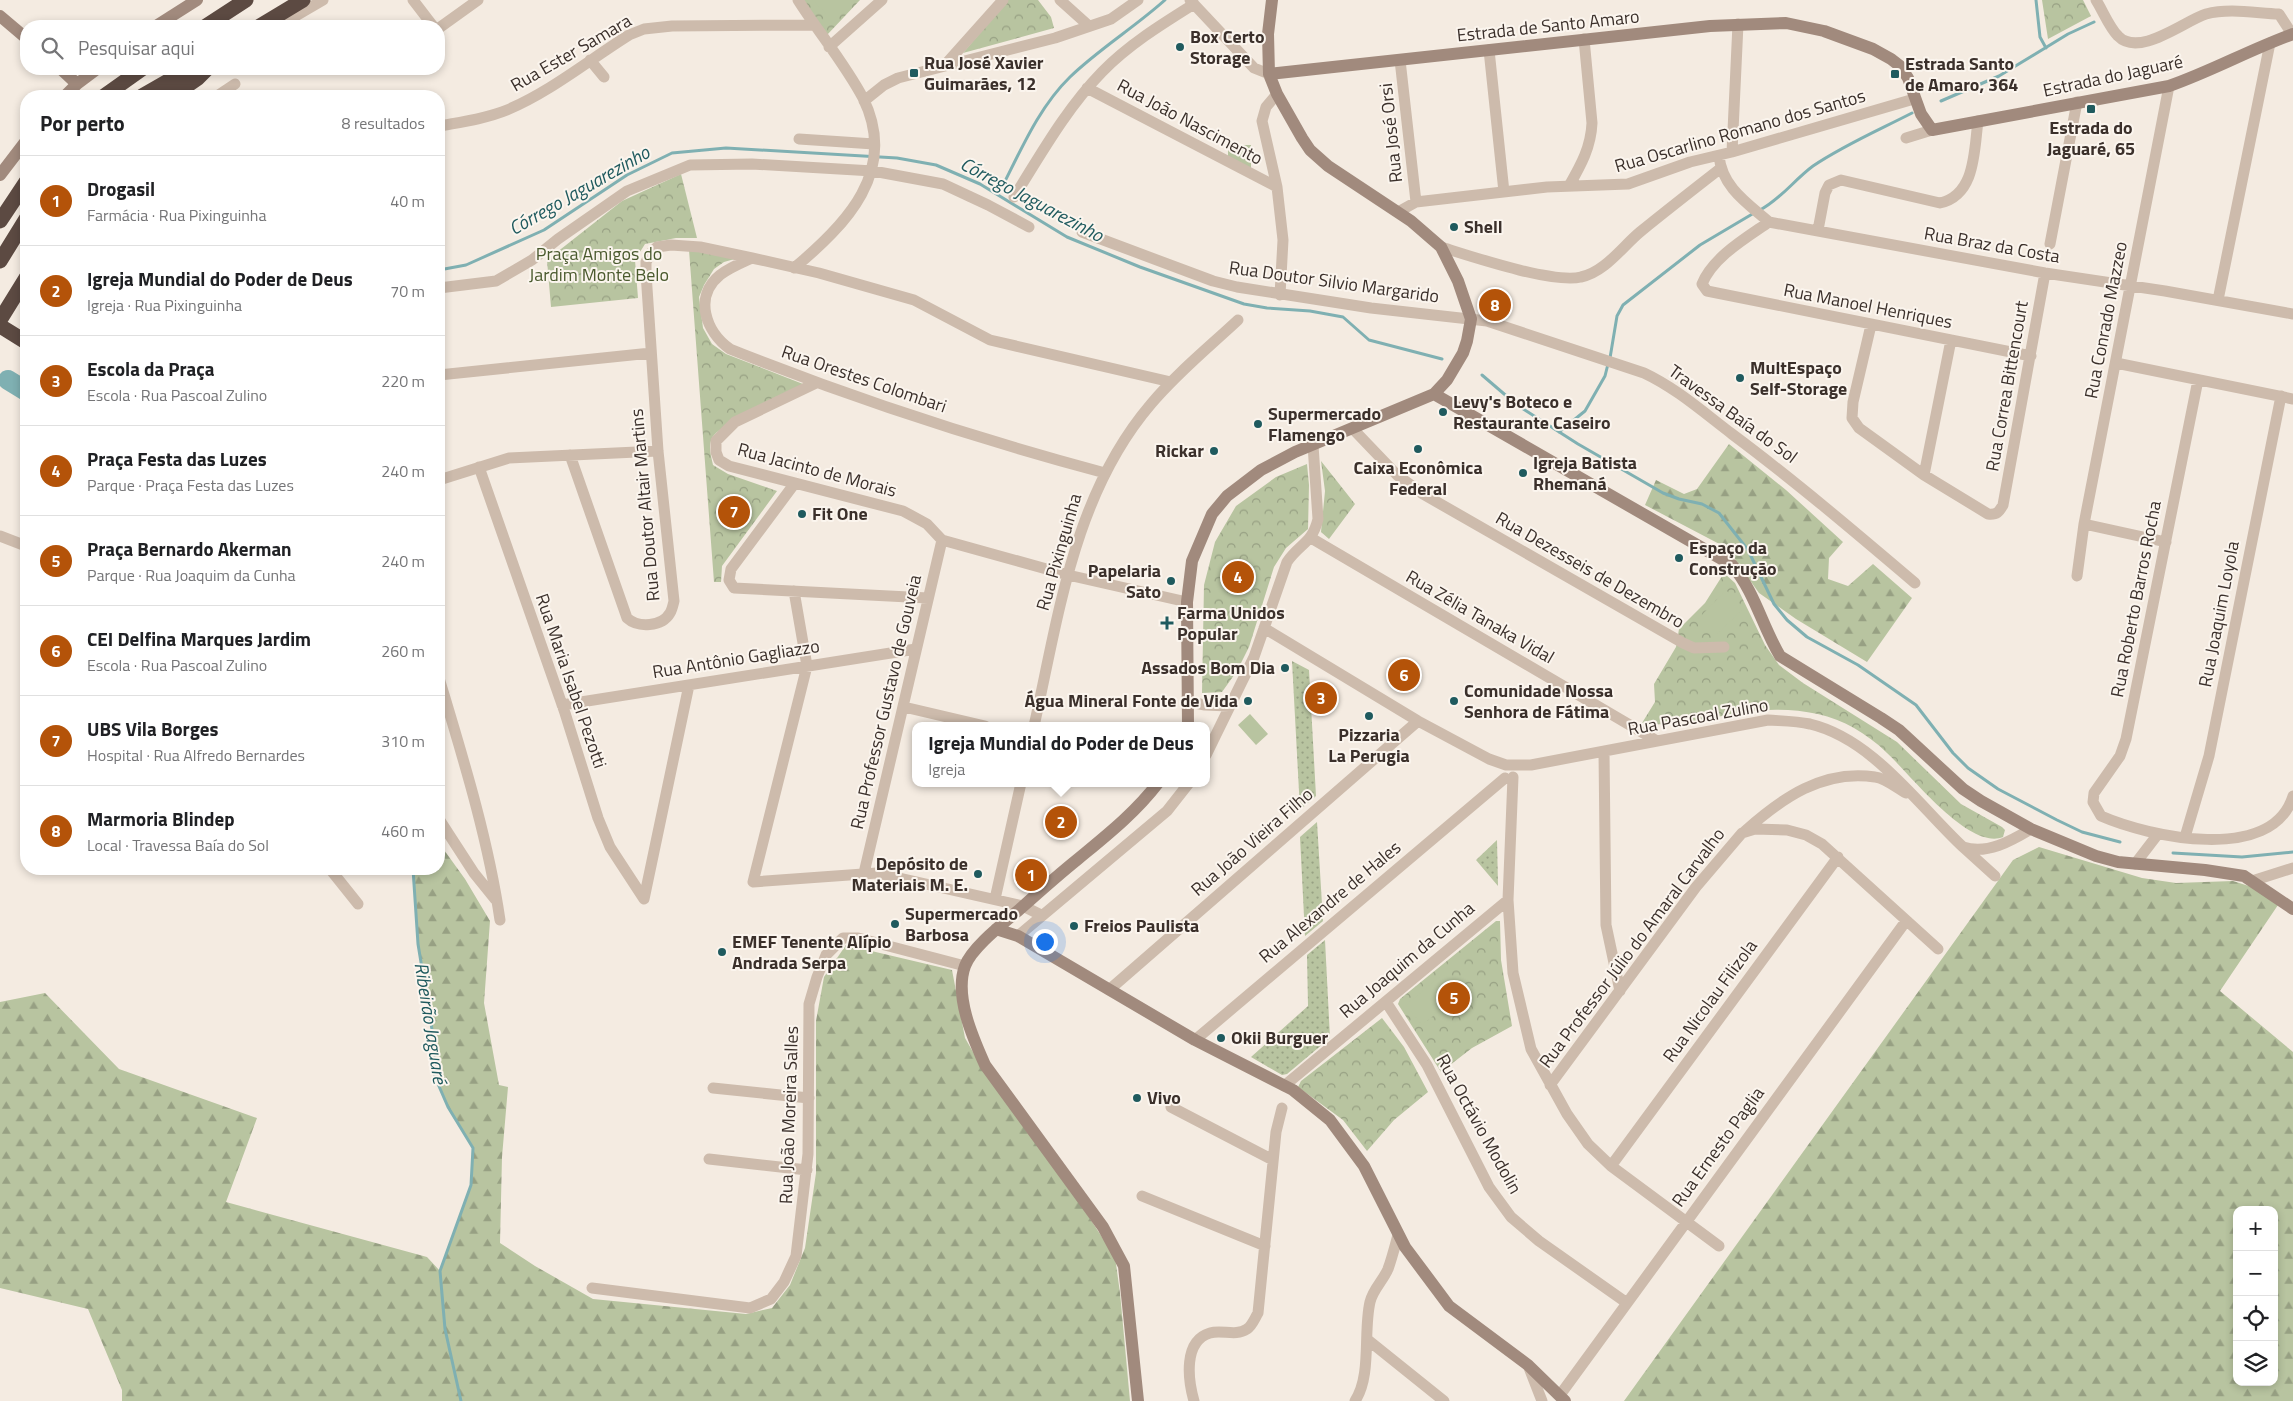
<!DOCTYPE html>
<html lang="pt">
<meta charset="utf-8">
<style>
:root{--surface:#fff;--page:#f6f6f6;--text:#202124;--muted:#757577;--line:#e0e0e0;--accent:#b45309}
body{margin:0;font-family:"Titillium Web",sans-serif;background:var(--page);color:var(--text)}
.controls{position:absolute;right:15px;bottom:15px;display:grid;overflow:hidden;border-radius:10px;box-shadow:0 2px 8px #0003}
.controls button{width:45px;height:45px;display:grid;place-items:center;padding:0;border:0;border-bottom:1px solid var(--line);background:var(--surface);color:var(--text);font:25px sans-serif}
.you{position:absolute;left:1044px;top:941px;width:18px;height:18px;margin:-12px;border:4px solid #fff;border-radius:50%;background:#1a73e8;box-shadow:0 0 0 8px #1a73e833}
.badge{display:grid;place-items:center;width:32px;height:32px;border-radius:50%;background:var(--accent);color:#fff;font-size:16px;font-weight:700}
.pin{position:absolute;translate:-50% -50%;border:2px solid #fff;box-shadow:0 1px 5px #0006}
.popup{position:absolute;left:912px;top:722px;width:298px;height:65px;box-sizing:border-box;display:grid;place-content:center;border-radius:10px;background:var(--surface);filter:drop-shadow(0 1px 4px #0005);font-size:16px;white-space:nowrap;color:var(--muted)}
.popup b{font-size:19px;color:var(--text)}
.popup::after{content:'';position:absolute;left:50%;top:100%;margin-left:-10px;border:10px solid transparent;border-top-color:var(--surface)}
.list{margin:0;padding:0;list-style:none}
h2{display:flex;justify-content:space-between;align-items:center;height:65px;margin:0;padding:0 20px;font-size:21px}
h2 small{font-size:16px;font-weight:400;color:var(--muted)}
.list li{display:grid;grid-template-columns:32px 1fr auto;gap:15px;align-items:center;box-sizing:border-box;height:90px;padding:0 20px;border-top:1px solid var(--line)}
.list b{display:block;font-size:19px;white-space:nowrap}
.list p{margin:0;font-size:16px;white-space:nowrap;color:var(--muted)}
.list em{font-size:16px;font-style:normal;color:var(--muted)}
.icon{flex:none;width:28px;height:28px;fill:none;stroke:currentColor;stroke-width:2;stroke-linecap:round;stroke-linejoin:round}
.map{position:relative;flex:none;width:2293px;height:1401px;overflow:hidden}
.search{position:absolute;background:var(--surface);box-shadow:0 2px 8px #0003;left:20px;top:20px;width:425px;height:55px;display:flex;align-items:center;gap:12px;box-sizing:border-box;padding:0 18px;border-radius:20px;color:var(--muted);font-size:19px}
.panel{position:absolute;background:var(--surface);box-shadow:0 2px 8px #0003;left:20px;top:90px;width:425px;height:785px;border-radius:20px}
.map>svg:first-child{display:block}
</style>
<div class="map">
<svg width="2293" height="1401" viewBox="0 0 2293 1401">
<defs>
<pattern id="grass-dots" width="8" height="8" patternUnits="userSpaceOnUse" patternTransform="scale(1.25)"><rect width="8" height="8" fill="#b8c4a0"/><path d="M2 2h.1M6 6h.1" fill="none" stroke="#97a083" stroke-width="1.8" stroke-linecap="round"/></pattern>
<pattern id="forest-firs" width="22" height="20" patternUnits="userSpaceOnUse" patternTransform="scale(1.25)"><rect width="22" height="20" fill="#b8c4a0"/><path d="M5 1l3.5 6h-7zM16 11l3.5 6h-7z" fill="#97a083"/></pattern>
<pattern id="park-crowns" width="20" height="18" patternUnits="userSpaceOnUse" patternTransform="scale(1.25)"><rect width="20" height="18" fill="#b8c4a0"/><path d="M2 6a3 3 0 1 1 6 0M12 15a3 3 0 1 1 6 0" fill="none" stroke="#97a083"/></pattern>
</defs>
<rect width="100%" height="100%" fill="#f4ebe1"/>
<path fill="url(#grass-dots)" d="M1292 661 1309 670 1316 796 1300 810Z
M1317 822 1323 921 1305 936 1300 837Z
M1497 840 1498 886 1476 860Z
M1325 940 1330 1038 1287 1074 1282 1075 1251 1057 1308 1006 1307 955Z"/>
<path fill="url(#forest-firs)" fill-rule="evenodd" d="M1729 444 1786 490 1843 542 1829 558 1828 579 1848 586 1873 564 1912 598 1867 662 1796 619 1759 593 1727 548 1645 505 1656 480 1684 494 1697 489Z
M439 843 465 879 490 921 484 1003 499 1085 508 1087 502 1157 500 1243 535 1266 593 1299 746 1314 772 1308 790 1285 805 1248 816 1173V1021L824 977 846 945 952 970 965 1038 977 1059 1083 1208 1115 1257 1120 1293 1130 1401H122V1390L88 1309 0 1288V1002L45 993 119 1069 257 1118 226 1202 427 1257 440 1271 471 1185 473 1148 448 1107 435 1077 434 1042 418 944 413 869H439Z
M2039 847 2142 878 2176 883 2233 881 2255 888 2278 905 2220 991 2293 1052V1401H1624L2013 860ZM2237 1210H2274V1382H2237Z"/>
<path fill="url(#park-crowns)" d="M803 0H860L827 35Z
M1008 0H1038L1051 17 1054 28 963 53Z
M2042 0H2083L2091 16 2048 39Z
M681 174 697 238H676L645 244 635 260 638 298 551 307 547 260 622 201Z
M689 250 738 258 724 262 714 269 704 285 699 297 703 328 712 344 726 354 803 384C786 393 719 424 712 438 708 447 711 455 713 465L728 474 777 491 722 566 721 582H714Z
M1321 461 1355 504 1329 539 1321 532 1325 491Z
M1307 464 1309 485 1308 529 1286 548 1274 567 1249 647 1237 671 1222 692 1202 693 1204 585 1215 542 1236 506 1276 477Z
M1724 573 1735 583 1765 645 1779 665 1803 683 1897 742 1961 804 2002 827 2005 830 2003 837C1969 851 1909 773 1887 753 1877 743 1866 735 1854 728 1822 709 1779 707 1743 712 1707 718 1679 728 1642 723L1655 702 1654 684 1676 647 1679 629 1705 603Z
M1496 921H1500L1501 960 1512 1026 1472 1048 1441 1072 1398 1004 1400 999Z
M1382 1018 1404 1047 1428 1092 1394 1120 1367 1151 1343 1120 1298 1087 1301 1081Z"/>
<path fill="#b8c4a0" d="M812 0H845L829 16Z
M1228 145H1251V170L1228 158Z
M1726 590 1744 608 1715 636 1698 619Z
M1250 714 1268 734 1256 745 1238 725Z
M1443 974 1460 994 1422 1025 1406 1005Z"/>
<g fill="none" stroke-linecap="round" stroke-linejoin="round">
<path stroke="#7fb0b2" stroke-width="3" d="M2036 0 2040 37 2046 48
M1941 101 1999 76 2068 34 2094 22
M998 195C1019 155 1037 109 1070 77 1099 49 1135 27 1165 0
M1760 210C1781 199 1794 180 1813 166 1844 145 1879 130 1912 113
M439 270 466 265 544 230 627 175 672 153 726 148 897 158 936 165 980 184 1067 237 1140 267 1244 304 1267 308 1310 311 1343 317 1369 340 1442 359
M1610 358 1617 316 1623 305 1700 245 1754 213
M1482 375 1517 405 1578 444 1663 493 1679 499 1702 504 1719 513 1748 550 1774 604 1787 620 1807 637 1858 665 1916 705 1953 753 1968 768 1998 789 2057 820 2082 832 2120 842
M1559 432 1585 411 1605 376 1608 364
M2173 853 2242 857 2293 852
M413 869 418 944 434 1042 435 1077 448 1107 473 1148 471 1185 440 1271 445 1329 461 1401"/>
<path stroke="#7fb0b2" stroke-width="20" d="M8 380 26 391"/>
<path stroke="#cdbbac" stroke-width="11" d="M413 0 433 26
M1060 0 1089 26
M1190 0 1254 68 1269 74
M2096 0C2103 11 2109 27 2118 36 2139 58 2184 21 2206 14 2229 8 2255 13 2279 14L2292 34
M268 26 287 21 323 0
M439 28 478 0
M829 47 882 0
M1489 50 1504 192
M590 60 604 77
M1400 60 1416 202
M945 65 1003 0
M1087 88 1277 187
M1277 94 1266 107 1262 121 1277 187 1283 240 1280 295
M217 96 235 84
M864 101 884 85 898 78 1055 38 1111 19 1138 0
M439 126C461 122 485 119 507 110 550 92 589 60 629 35L644 29 672 26 814 25
M1906 138 1932 130
M799 139 874 144
M1732 152 1738 24
M1719 156C1722 187 1747 203 1769 222L2045 273 2165 291 2293 314
M1569 186C1581 165 1591 147 1592 123L1584 39
M1014 197C1041 154 1066 109 1102 72 1128 45 1162 24 1194 4
M1398 212 1416 202 1547 187 1628 184 1690 162 1732 152 1914 99
M1769 222C1746 238 1713 257 1702 284L1707 291 2031 356
M1818 230 1825 193 1829 185 1841 180 1940 203C1976 195 1974 150 1978 121
M1082 232 1213 281 1237 287 1371 308 1487 321 1644 373C1676 388 1703 412 1732 434 1795 481 1855 532 1915 583
M2050 244 2077 102
M1441 247C1470 256 1553 284 1581 277 1605 272 1622 247 1640 232 1667 210 1694 189 1721 168
M752 258C741 263 729 268 720 275 693 297 706 332 730 349 852 398 978 439 1105 473
M794 268C846 225 899 171 863 98 845 64 819 33 798 0
M439 288 496 281 532 260 558 239 627 191 690 165 752 164 873 171 943 184 988 205 1029 227
M2218 300 2270 43
M1871 325 1853 402 1852 418 1859 428 1924 475 1988 514C1997 515 1999 512 2003 505L2045 273
M2116 363 2293 399
M439 375 651 353
M2198 380 2126 739 2120 756 2094 793 2093 802 2101 816C2149 837 2272 864 2293 796
M816 383 735 422 716 441V452L719 460 729 466 903 511 927 524 942 540
M1353 429 1397 475 1423 494 1683 643 1694 648 1724 647
M570 455 627 618C638 628 662 627 670 613 672 610 673 605 674 601L658 451 646 273V262L651 253 657 247 671 245 700 247 752 258 819 273 914 300 990 340 1171 382
M479 467 565 713 598 818 610 847 644 899
M1924 475 1951 340
M439 480 509 458 658 451
M795 483 731 569 729 580 734 588 928 598
M2084 524 2166 542
M0 536 26 546
M1311 538 1657 741
M942 540 1068 575 1187 602
M2077 576 2084 524 2169 86
M794 591 807 666 753 882 877 873 1023 906 1041 915
M1264 628 1418 721 1489 759 1506 765H1531L1768 720C1782 721 1796 721 1810 724 1873 739 1918 805 1963 847 1987 855 2011 841 2031 829
M439 678C463 758 488 838 500 920
M1189 702 1205 705 1229 706
M562 705 916 649
M904 707 985 726
M1034 726C1059 614 1074 494 1151 404 1177 373 1209 347 1238 320
M1604 752 1606 925 1620 991
M1206 755 1254 657 1287 562C1300 543 1312 544 1318 519L1313 445
M1513 777 1508 900 1513 973 1531 1049 1567 1114 1588 1144 1611 1166 1719 1246
M439 819 474 873 495 899
M1745 831C1782 798 1823 769 1875 777 1885 778 1897 788 1906 793
M2185 837 2209 756 2281 396
M1963 847 1995 876
M2135 864 2158 834
M330 869 358 904
M864 873 942 540
M2252 881 2293 868
M644 899 689 685
M995 899 1021 783
M1018 936 1167 811 1189 783
M1109 990 1418 721
M1386 1002 1427 1065 1489 1187 1511 1217 1539 1241 1627 1303
M1195 1040 1505 778
M1550 1085 1696 887 1742 833 1755 829 1787 830 1806 835 1822 844 1938 949
M1284 1086 1508 900
M713 1088 809 1098
M1171 1107 1273 1160
M709 1159 807 1170
M1611 1166 1838 857
M1142 1196 1265 1246
M592 1288 750 1308 771 1299 784 1282 796 1256 808 1154 809 1004 817 977 826 955 843 938H858L965 966
M1368 1340 1444 1401
M1528 1365 1542 1401
M1560 1395 1906 921
M1194 1401C1188 1380 1183 1341 1210 1333 1222 1329 1235 1337 1247 1329 1252 1326 1255 1318 1258 1313L1276 1132 1282 1108
M1355 1401C1372 1375 1363 1332 1370 1302 1373 1289 1383 1281 1388 1269 1392 1258 1395 1246 1398 1235"/>
<path stroke="#a18a7d" stroke-width="12" d="M0 16 26 38
M156 26 197 0
M61 69 77 84
M1269 74 1710 26 1786 23 1824 31 1873 49 1891 59 1900 66 1908 78 1921 114 1932 130 2169 86C2212 71 2251 49 2293 34
M65 96 77 84 97 69
M0 175 26 141
M1434 394 1732 565C1755 592 1762 626 1780 656L1881 718 1899 730 1963 789 1981 801 2031 829 2096 856 2118 862 2205 870 2244 876 2293 909
M1188 726 1187 602 1192 561 1212 514 1227 496 1261 470 1295 452 1434 394 1447 380 1463 353 1467 341 1471 319 1458 281 1441 247 1411 221 1328 166 1310 150 1302 138 1277 94 1269 74 1268 34 1272 0
M996 929 1018 936 1195 1040 1293 1090 1330 1120 1364 1166 1405 1247 1449 1306 1528 1365 1565 1401
M1138 1401 1124 1266 1103 1227 985 1065C973 1038 954 996 965 966 972 947 1005 922 1020 909 1039 892 1058 875 1078 859 1107 835 1135 813 1158 783"/>
<path stroke="#5c4a42" stroke-width="15" d="M206 26 246 0
M260 26 303 0
M104 96 142 69
M142 96 189 69
M172 96 198 78 207 69
M0 221 26 182
M0 261 26 219
M0 320 26 278
M0 326 26 342"/>
</g>
<g fill="#1f5a5e" stroke="#fbf5ee" stroke-width="2">
<circle cx="1180" cy="47" r="5"/>
<rect x="909" y="68" width="10" height="10" rx="2.5"/>
<rect x="1890" y="69" width="10" height="10" rx="2.5"/>
<rect x="2086" y="104" width="10" height="10" rx="2.5"/>
<circle cx="1454" cy="227" r="5"/>
<circle cx="1740" cy="378" r="5"/>
<circle cx="1443" cy="412" r="5"/>
<circle cx="1258" cy="424" r="5"/>
<circle cx="1418" cy="449" r="5"/>
<circle cx="1214" cy="451" r="5"/>
<circle cx="1523" cy="473" r="5"/>
<circle cx="802" cy="514" r="5"/>
<circle cx="1679" cy="558" r="5"/>
<circle cx="1171" cy="581" r="5"/>
<path d="M1164.5 615.5h5v5h5v5h-5v5h-5v-5h-5v-5h5z"/>
<circle cx="1285" cy="668" r="5"/>
<circle cx="1248" cy="701" r="5"/>
<circle cx="1454" cy="701" r="5"/>
<circle cx="1369" cy="716" r="5"/>
<circle cx="978" cy="874" r="5"/>
<circle cx="895" cy="924" r="5"/>
<circle cx="1074" cy="926" r="5"/>
<circle cx="722" cy="952" r="5"/>
<circle cx="1221" cy="1038" r="5"/>
<circle cx="1137" cy="1098" r="5"/>
</g>
<g text-anchor="middle" stroke-width="4" stroke-linejoin="round" paint-order="stroke">
<g font-size="18" fill="#3b302b" stroke="#fbf5ee">
<text transform="translate(1548 26) rotate(-6)" y="6">Estrada de Santo Amaro</text>
<text transform="translate(571 53) rotate(-30)" y="6">Rua Ester Samara</text>
<text transform="translate(2113 76) rotate(-12)" y="6">Estrada do Jaguaré</text>
<text transform="translate(1190 122) rotate(28)" y="6">Rua João Nascimento</text>
<text transform="translate(1740 131) rotate(-16)" y="6">Rua Oscarlino Romano dos Santos</text>
<text transform="translate(1391 133) rotate(-96)" y="6">Rua José Orsi</text>
<text transform="translate(1992 245) rotate(10)" y="6">Rua Braz da Costa</text>
<text transform="translate(1334 282) rotate(8)" y="6">Rua Doutor Silvio Margarido</text>
<text transform="translate(1868 306) rotate(11)" y="6">Rua Manoel Henriques</text>
<text transform="translate(2106 320) rotate(-79)" y="6">Rua Conrado Mazzeo</text>
<text transform="translate(864 379) rotate(19)" y="6">Rua Orestes Colombari</text>
<text transform="translate(2007 386) rotate(-80)" y="6">Rua Correa Bittencourt</text>
<text transform="translate(1733 414) rotate(36)" y="6">Travessa Baía do Sol</text>
<text transform="translate(817 470) rotate(15)" y="6">Rua Jacinto de Morais</text>
<text transform="translate(645 505) rotate(-95)" y="6">Rua Doutor Altair Martins</text>
<text transform="translate(1059 552) rotate(-74)" y="6">Rua Pixinguinha</text>
<text transform="translate(1590 570) rotate(30)" y="6">Rua Dezesseis de Dezembro</text>
<text transform="translate(2136 599) rotate(-79)" y="6">Rua Roberto Barros Rocha</text>
<text transform="translate(2219 614) rotate(-79)" y="6">Rua Joaquim Loyola</text>
<text transform="translate(1480 617) rotate(30)" y="6">Rua Zélia Tanaka Vidal</text>
<text transform="translate(736 659) rotate(-9)" y="6">Rua Antônio Gagliazzo</text>
<text transform="translate(571 681) rotate(71)" y="6">Rua Maria Isabel Pezotti</text>
<text transform="translate(886 702) rotate(-77)" y="6">Rua Professor Gustavo de Gouveia</text>
<text transform="translate(1698 717) rotate(-10)" y="6">Rua Pascoal Zulino</text>
<text transform="translate(1252 842) rotate(-41)" y="6">Rua João Vieira Filho</text>
<text transform="translate(1330 902) rotate(-40)" y="6">Rua Alexandre de Hales</text>
<text transform="translate(1632 948) rotate(-53)" y="6">Rua Professor Júlio do Amaral Carvalho</text>
<text transform="translate(1407 960) rotate(-40)" y="6">Rua Joaquim da Cunha</text>
<text transform="translate(1710 1001) rotate(-54)" y="6">Rua Nicolau Filizola</text>
<text transform="translate(789 1115) rotate(-88)" y="6">Rua João Moreira Salles</text>
<text transform="translate(1479 1124) rotate(61)" y="6">Rua Octávio Modolin</text>
<text transform="translate(1718 1147) rotate(-54)" y="6">Rua Ernesto Paglia</text>
</g>
<g font-size="18" font-weight="bold" fill="#3b302b" stroke="#fbf5ee" text-anchor="start">
<text x="1190" y="43">Box Certo<tspan x="1190" dy="21">Storage</tspan></text>
<text x="924" y="69">Rua José Xavier<tspan x="924" dy="21">Guimarães, 12</tspan></text>
<text x="1905" y="70">Estrada Santo<tspan x="1905" dy="21">de Amaro, 364</tspan></text>
<text x="2091" y="134" text-anchor="middle">Estrada do<tspan x="2091" dy="21">Jaguaré, 65</tspan></text>
<text x="1464" y="233">Shell</text>
<text x="1750" y="374">MultEspaço<tspan x="1750" dy="21">Self-Storage</tspan></text>
<text x="1453" y="408">Levy's Boteco e<tspan x="1453" dy="21">Restaurante Caseiro</tspan></text>
<text x="1268" y="420">Supermercado<tspan x="1268" dy="21">Flamengo</tspan></text>
<text x="1204" y="457" text-anchor="end">Rickar</text>
<text x="1533" y="469">Igreja Batista<tspan x="1533" dy="21">Rhemaná</tspan></text>
<text x="1418" y="474" text-anchor="middle">Caixa Econômica<tspan x="1418" dy="21">Federal</tspan></text>
<text x="812" y="520">Fit One</text>
<text x="1689" y="554">Espaço da<tspan x="1689" dy="21">Construção</tspan></text>
<text x="1161" y="577" text-anchor="end">Papelaria<tspan x="1161" dy="21">Sato</tspan></text>
<text x="1177" y="619">Farma Unidos<tspan x="1177" dy="21">Popular</tspan></text>
<text x="1275" y="674" text-anchor="end">Assados Bom Dia</text>
<text x="1464" y="697">Comunidade Nossa<tspan x="1464" dy="21">Senhora de Fátima</tspan></text>
<text x="1238" y="707" text-anchor="end">Água Mineral Fonte de Vida</text>
<text x="1369" y="741" text-anchor="middle">Pizzaria<tspan x="1369" dy="21">La Perugia</tspan></text>
<text x="968" y="870" text-anchor="end">Depósito de<tspan x="968" dy="21">Materiais M. E.</tspan></text>
<text x="905" y="920">Supermercado<tspan x="905" dy="21">Barbosa</tspan></text>
<text x="1084" y="932">Freios Paulista</text>
<text x="732" y="948">EMEF Tenente Alípio<tspan x="732" dy="21">Andrada Serpa</tspan></text>
<text x="1231" y="1044">Okii Burguer</text>
<text x="1147" y="1104">Vivo</text>
</g>
<g font-size="18" fill="#4a5a2e" stroke="#fbf5ee">
<text x="599" y="260">Praça Amigos do<tspan x="599" dy="21">Jardim Monte Belo</tspan></text>
</g>
<g font-size="19" font-style="italic" fill="#1f5a5e" stroke="#fbf5ee">
<text transform="translate(579 190) rotate(-30)" y="7">Córrego Jaguarezinho</text>
<text transform="translate(1032 199) rotate(28)" y="7">Córrego Jaguarezinho</text>
<text transform="translate(431 1023) rotate(81)" y="7">Ribeirão Jaguaré</text>
</g>
</g>
</svg>
<div class="controls">
<button>+</button>
<button>−</button>
<button><svg class="icon" aria-label="locate" viewBox="0 0 24 24"><circle cx="12" cy="12" r="6"/><path d="M12 2v4M12 18v4M2 12h4M18 12h4"/></svg></button>
<button><svg class="icon" aria-label="layers" viewBox="0 0 24 24"><path d="M12 4l9 5-9 5-9-5zM3 14l9 5 9-5"/></svg></button>
</div>
<div class="you"></div>
<div class="pin badge" style="left:1031px;top:875px">1</div>
<div class="pin badge" style="left:1061px;top:822px">2</div>
<div class="popup"><b>Igreja Mundial do Poder de Deus</b>Igreja</div>
<div class="pin badge" style="left:1321px;top:698px">3</div>
<div class="pin badge" style="left:1238px;top:577px">4</div>
<div class="pin badge" style="left:1454px;top:998px">5</div>
<div class="pin badge" style="left:1404px;top:675px">6</div>
<div class="pin badge" style="left:734px;top:512px">7</div>
<div class="pin badge" style="left:1495px;top:305px">8</div>
<div class="search"><svg class="icon" aria-label="search" viewBox="0 0 24 24"><circle cx="10" cy="10" r="6"/><path d="M15 15l6 6"/></svg>Pesquisar aqui</div>
<section class="panel">
<h2>Por perto<small>8 resultados</small></h2>
<ul class="list">
<li><span class="badge">1</span><div><b>Drogasil</b><p>Farmácia · Rua Pixinguinha</p></div><em>40 m</em></li>
<li><span class="badge">2</span><div><b>Igreja Mundial do Poder de Deus</b><p>Igreja · Rua Pixinguinha</p></div><em>70 m</em></li>
<li><span class="badge">3</span><div><b>Escola da Praça</b><p>Escola · Rua Pascoal Zulino</p></div><em>220 m</em></li>
<li><span class="badge">4</span><div><b>Praça Festa das Luzes</b><p>Parque · Praça Festa das Luzes</p></div><em>240 m</em></li>
<li><span class="badge">5</span><div><b>Praça Bernardo Akerman</b><p>Parque · Rua Joaquim da Cunha</p></div><em>240 m</em></li>
<li><span class="badge">6</span><div><b>CEI Delfina Marques Jardim</b><p>Escola · Rua Pascoal Zulino</p></div><em>260 m</em></li>
<li><span class="badge">7</span><div><b>UBS Vila Borges</b><p>Hospital · Rua Alfredo Bernardes</p></div><em>310 m</em></li>
<li><span class="badge">8</span><div><b>Marmoria Blindep</b><p>Local · Travessa Baía do Sol</p></div><em>460 m</em></li>
</ul>
</section>
</div>
